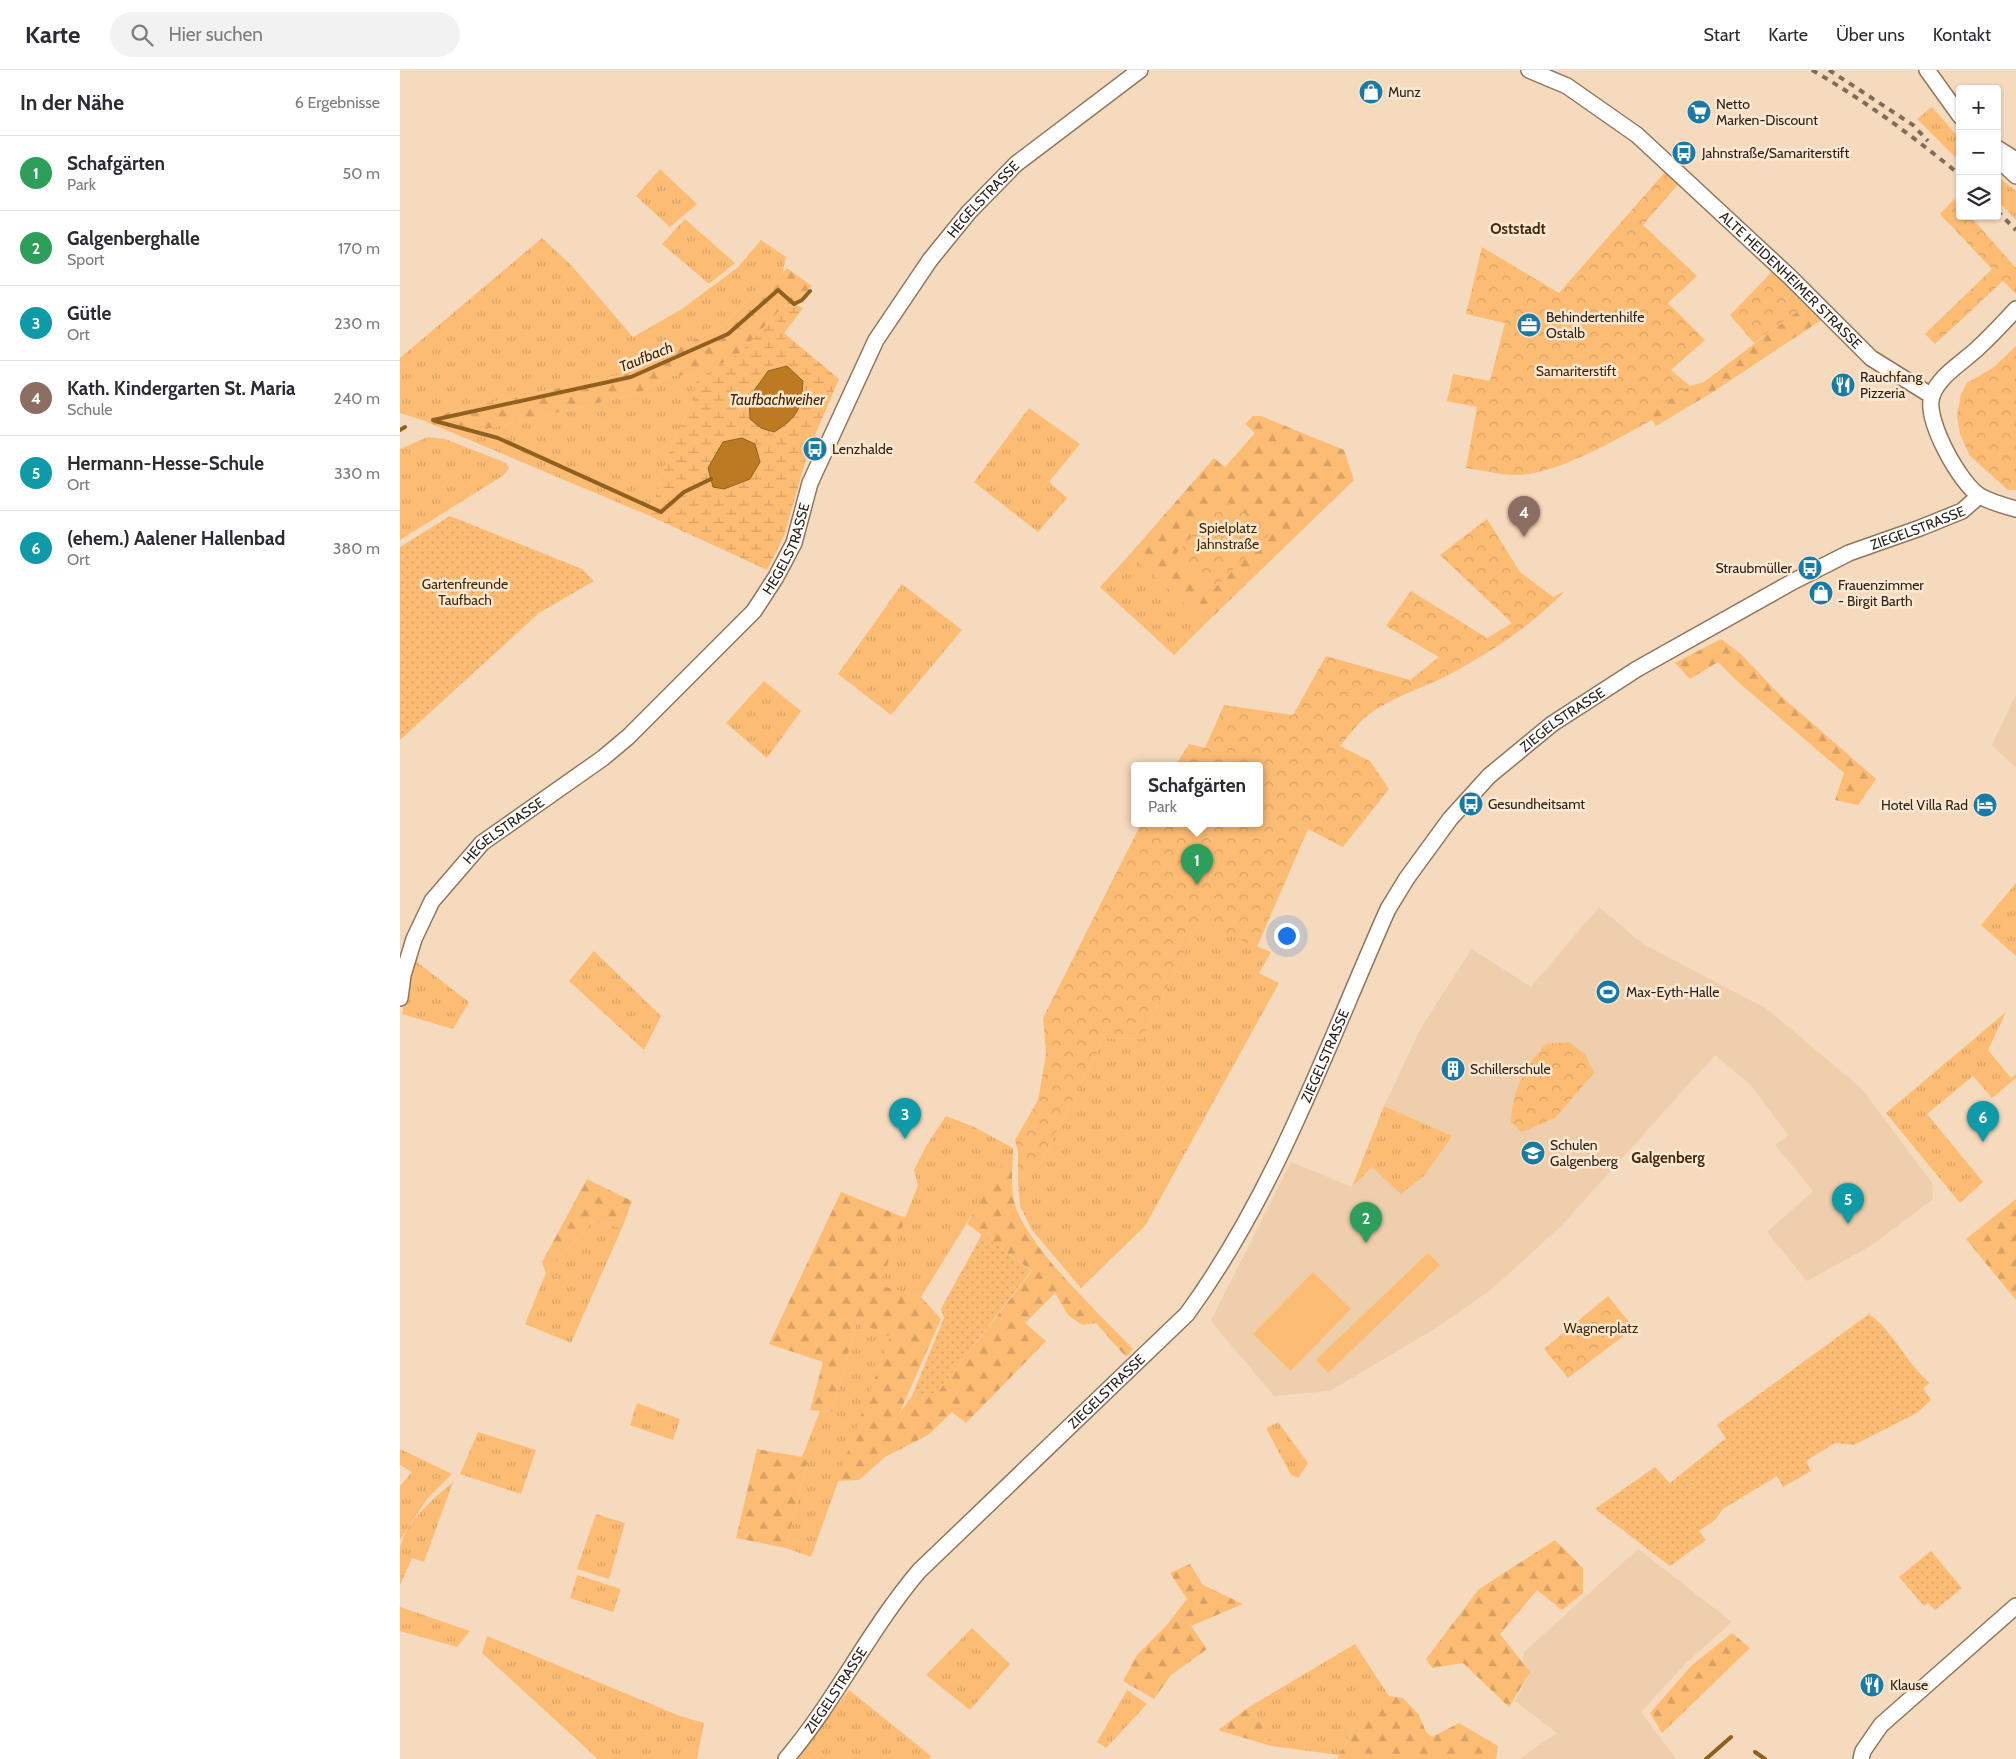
<!DOCTYPE html>
<html lang="de">
<meta charset="utf-8">
<style>
:root{--surface:#fff;--page:#f2f2f3;--text:#2b2b33;--muted:#7c7c81;--line:#e1e1e2;--accent:#1a7aa7}
body{margin:0;font-family:Cabin,sans-serif;background:var(--page);color:var(--text)}
.controls{position:absolute;right:15px;top:15px;display:grid;overflow:hidden;border-radius:5px;box-shadow:0 1px 4px #0004}
.controls button{width:45px;height:45px;display:grid;place-items:center;padding:0;border:0;border-bottom:1px solid var(--line);background:var(--surface);color:var(--text);font:25px sans-serif}
.you{position:absolute;left:886px;top:865px;width:18px;height:18px;margin:-12px;border:4px solid #fff;border-radius:50%;background:#1a73e8;box-shadow:0 0 0 8px #1a73e833}
.badge{display:grid;place-items:center;width:32px;height:32px;border-radius:50%;background:var(--accent);color:#fff;font-size:16px;font-weight:700}
.pin{position:absolute;translate:-50% -41px;filter:drop-shadow(0 1px 2px #0008)}
.pin::after{content:'';position:absolute;top:26px;width:18px;height:15px;background:inherit;clip-path:polygon(0 0,100% 0,50% 100%)}
.popup{position:absolute;left:731px;top:692px;width:132px;height:65px;box-sizing:border-box;display:grid;place-content:center;border-radius:5px;background:var(--surface);filter:drop-shadow(0 1px 4px #0005);font-size:16px;white-space:nowrap;color:var(--muted)}
.popup b{font-size:19px;color:var(--text)}
.popup::after{content:'';position:absolute;left:50%;top:100%;margin-left:-10px;border:10px solid transparent;border-top-color:var(--surface)}
.list{margin:0;padding:0;list-style:none}
h2{display:flex;justify-content:space-between;align-items:center;height:65px;margin:0;padding:0 20px;font-size:21px}
h2 small{font-size:16px;font-weight:400;color:var(--muted)}
.list li{display:grid;grid-template-columns:32px 1fr auto;gap:15px;align-items:center;box-sizing:border-box;height:75px;padding:0 20px;border-top:1px solid var(--line)}
.list b{display:block;font-size:19px;white-space:nowrap}
.list p{margin:0;font-size:16px;white-space:nowrap;color:var(--muted)}
.list em{font-size:16px;font-style:normal;color:var(--muted)}
.icon{flex:none;width:28px;height:28px;fill:none;stroke:currentColor;stroke-width:2;stroke-linecap:round;stroke-linejoin:round}
.map{position:relative;flex:none;width:1616px;height:1689px;overflow:hidden}
header{display:flex;align-items:center;gap:30px;box-sizing:border-box;height:70px;padding:0 25px;background:var(--surface);border-bottom:1px solid var(--line)}
header strong{font-size:24px}
nav{display:flex;gap:28px;margin-inline-start:auto;font-size:18px}
.search{width:350px;height:45px;background:var(--page);display:flex;align-items:center;gap:12px;box-sizing:border-box;padding:0 18px;border-radius:28px;color:var(--muted);font-size:19px}
main{display:flex}
aside{flex:1;background:var(--surface)}
.map>svg:first-child{display:block}
</style>
<header>
<strong>Karte</strong>
<div class="search"><svg class="icon" aria-label="search" viewBox="0 0 24 24"><circle cx="10" cy="10" r="6"/><path d="M15 15l6 6"/></svg>Hier suchen</div>
<nav><a>Start</a><a>Karte</a><a>Über uns</a><a>Kontakt</a></nav>
</header>
<main>
<aside>
<h2>In der Nähe<small>6 Ergebnisse</small></h2>
<ul class="list">
<li><span class="badge" style="background:#2e9e5b">1</span><div><b>Schafgärten</b><p>Park</p></div><em>50 m</em></li>
<li><span class="badge" style="background:#2e9e5b">2</span><div><b>Galgenberghalle</b><p>Sport</p></div><em>170 m</em></li>
<li><span class="badge" style="background:#0f9aa8">3</span><div><b>Gütle</b><p>Ort</p></div><em>230 m</em></li>
<li><span class="badge" style="background:#8d6e63">4</span><div><b>Kath. Kindergarten St. Maria</b><p>Schule</p></div><em>240 m</em></li>
<li><span class="badge" style="background:#0f9aa8">5</span><div><b>Hermann-Hesse-Schule</b><p>Ort</p></div><em>330 m</em></li>
<li><span class="badge" style="background:#0f9aa8">6</span><div><b>(ehem.) Aalener Hallenbad</b><p>Ort</p></div><em>380 m</em></li>
</ul>
</aside>
<div class="map">
<svg width="1616" height="1689" viewBox="0 0 1616 1689">
<defs>
<pattern id="grass-tufts" width="24" height="20" patternUnits="userSpaceOnUse" patternTransform="scale(1.25)"><rect width="24" height="20" fill="#fcbc74"/><path d="M3 7l-1-3M5 7V3M7 7l1-3M15 17l-1-3M17 17v-4M19 17l1-3" fill="none" stroke="#d8a164"/></pattern>
<pattern id="forest-firs" width="22" height="20" patternUnits="userSpaceOnUse" patternTransform="scale(1.25)"><rect width="22" height="20" fill="#fcbc74"/><path d="M5 1l3.5 6h-7zM16 11l3.5 6h-7z" fill="#d8a164"/></pattern>
<pattern id="wetland-marsh" width="20" height="14" patternUnits="userSpaceOnUse" patternTransform="scale(1.25)"><rect width="20" height="14" fill="#fcbc74"/><path d="M1 5h8M5 5V1M11 12h8M15 12V8" fill="none" stroke="#d8a164"/></pattern>
<pattern id="park-crowns" width="20" height="18" patternUnits="userSpaceOnUse" patternTransform="scale(1.25)"><rect width="20" height="18" fill="#fcbc74"/><path d="M2 6a3 3 0 1 1 6 0M12 15a3 3 0 1 1 6 0" fill="none" stroke="#d8a164"/></pattern>
<pattern id="garden-dots" width="8" height="8" patternUnits="userSpaceOnUse" patternTransform="scale(1.25)"><rect width="8" height="8" fill="#fcbc74"/><path d="M2 2h.1M6 6h.1" fill="none" stroke="#d8a164" stroke-width="1.8" stroke-linecap="round"/></pattern>
</defs>
<rect width="100%" height="100%" fill="#f6dabd"/>
<path fill="#eeceab" d="M1616 625V698L1592 675Z
M1199 837 1243 874 1367 939 1462 1019 1532 1113 1533 1129 1472 1175 1407 1211 1367 1162 1413 1121 1375 1075 1388 1065 1350 1014 1315 985 1161 1156 1092 1219 1036 1258 930 1321 874 1326 811 1251 891 1092 952 1117 972 1097 1051 1066 984 1036 1022 956 1072 879 1131 917Z
M1238 1479 1332 1552 1287 1592 1241 1642 1276 1689H1119L1157 1663 1115 1631 1130 1602 1122 1594 1124 1582Z"/>
<path fill="url(#grass-tufts)" d="M1532 37 1560 69V92L1517 49Z
M260 99 297 134 270 157 236 126Z
M1597 106 1616 121V150L1597 130Z
M285 149 335 193 309 214 262 174Z
M142 168 171 195 233 267 282 239 338 197 361 170 386 187 382 204 342 235 324 256 224 304 55 340 25 351 0 343V288Z
M291 304 297 309 292 333 268 384 250 446 46 360 86 359 237 324 270 306Z
M629 338 680 374 649 412 667 428 638 462 574 412Z
M28 367 45 369 106 393 109 398 104 405 0 470V379Z
M730 484 806 553 774 585 700 517Z
M502 514 562 560 491 645 438 604Z
M364 611 401 641 367 688 326 653Z
M1616 813V886L1581 855Z
M799 853 871 882 859 903 879 913 745 1156 681 1218 632 1160 620 1136 618 1110 628 1106 641 1093 704 968 741 969Z
M194 881 261 946 244 980 169 911Z
M13 889 69 932 53 959 2 944Z
M1606 942 1588 980 1611 1008 1616 1004V1008L1592 1028 1573 1006 1527 1044 1583 1112 1560 1133 1486 1043Z
M984 1036 1052 1066 1025 1105 1001 1124 972 1097 952 1117Z
M546 1046 574 1057 613 1078 521 1227 479 1215 518 1115 514 1100 526 1076Z
M193 1151 222 1158 171 1273 125 1254 146 1203Z
M457 1252 490 1267 411 1487 386 1478 408 1388 402 1387 420 1341 432 1342Z
M237 1333 280 1349 273 1370 230 1355Z
M878 1352 908 1393 898 1408 891 1405 866 1358Z
M78 1362 136 1380 121 1424 60 1404Z
M0 1379 52 1404 27 1429 0 1470V1416L12 1402 0 1395Z
M53 1412 24 1492 12 1488 0 1515C0 1503 0 1490 0 1479 4 1453 34 1428 53 1412Z
M196 1444 225 1453 209 1509 177 1499Z
M177 1505 221 1519 213 1542 170 1528Z
M0 1537 70 1561 57 1577 0 1561Z
M572 1558 610 1594 570 1640 526 1605Z
M87 1566 280 1646 304 1653 297 1689H198L82 1583Z
M955 1574 989 1626 953 1659 939 1685 871 1676 870 1667 849 1637Z
M449 1620 531 1686 529 1689H396Z
M727 1620 747 1634 706 1678 697 1672Z"/>
<path fill="url(#forest-firs)" d="M387 198 412 216 399 229 380 240 340 283 297 309 291 304 270 306 237 324 86 359 46 360 25 351 55 340 224 304 324 256 342 235 382 204Z
M1375 198 1426 247 1313 322 1256 356 1252 350V341L1290 316 1304 312 1396 242 1365 209Z
M853 346H861L944 380 954 410 806 553 730 484 814 388 825 397 855 363 845 354Z
M1321 569 1341 584 1381 626 1476 709 1458 735 1435 730 1444 703 1337 611 1318 592 1290 609 1275 593Z
M613 1078C613 1095 610 1118 615 1135 629 1179 700 1244 733 1279L726 1287 696 1253 682 1255 668 1245 655 1223 625 1253 646 1271 566 1353 552 1342 528 1365 485 1387 459 1410 437 1411 490 1267 457 1252 432 1342 410 1340 423 1292 369 1274 441 1122 506 1148 479 1215 521 1227 541 1249 499 1344 512 1326 537 1323 632 1201 567 1154 593 1107Z
M187 1109 232 1131 222 1158 193 1151 146 1203 142 1192Z
M1616 1129V1230L1566 1169Z
M357 1379 408 1388 386 1478 336 1468Z
M1155 1470 1183 1498V1523L1162 1540 1137 1520 1100 1564 1130 1602 1109 1637 1063 1593 1032 1598 1026 1589 1079 1519Z
M790 1494 803 1515 843 1534 791 1556 807 1579 771 1605 754 1629 723 1611 737 1585 766 1556 787 1529 770 1503Z
M1332 1563 1350 1578 1262 1663 1250 1643 1291 1596Z
M989 1626 1003 1628 1019 1645 1026 1662 1032 1667 1059 1653 1098 1676 1096 1689H937L953 1659Z
M849 1637 870 1667 871 1676 818 1660Z"/>
<path fill="url(#wetland-marsh)" fill-rule="evenodd" d="M393 233 403 238 384 263 439 309 409 379 384 466 367 500 250 446 268 384 292 333 297 309 340 283 380 240ZM342 368 313 417 308 398Z"/>
<path fill="url(#park-crowns)" d="M1266 101 1280 112 1243 155 1297 206 1268 233 1305 270 1271 300 1290 316 1252 341V350C1217 369 1154 406 1115 405 1099 405 1082 400 1066 398L1077 337 1047 331 1053 304 1090 311 1105 253 1066 244 1082 177 1159 223Z
M1554 129 1560 135V146H1570L1616 198V224L1603 211 1535 274 1525 264 1592 199 1540 144Z
M1365 209 1397 242 1354 273 1330 245Z
M1616 276V420H1608L1570 386 1560 364 1557 346 1561 324 1567 313 1594 297Z
M824 429 871 462 810 523 774 486Z
M1087 449 1120 502 1153 527 1165 521C1132 555 1095 579 1054 602 1026 617 993 626 968 645 958 653 948 666 940 676L970 691 989 719 943 777 908 759 857 877 799 853 741 969 704 968 641 1093 628 1106 618 1110V1082L615 1070 638 1030 646 984 643 948 741 754H860V696H775L789 674 805 678 824 635 893 645 926 586 1010 610 1039 587 986 556 1011 521 1087 568 1112 553 1040 485Z
M1169 972 1185 984 1194 1003 1155 1048 1122 1062 1111 1052C1112 1021 1124 997 1146 974Z
M1208 1226 1234 1258 1168 1308 1144 1279Z"/>
<path fill="url(#garden-dots)" d="M50 446 182 499 194 511 139 543 0 670V477Z
M582 1164 631 1201 537 1323 512 1326 544 1248 541 1239Z
M1469 1244C1494 1262 1506 1293 1530 1313L1523 1318 1531 1330 1517 1343 1454 1375 1435 1373 1406 1391 1411 1401 1383 1417 1377 1406 1323 1439 1315 1450 1299 1461 1306 1470 1270 1496 1195 1439 1255 1397 1270 1413 1326 1368 1317 1355Z
M1531 1481 1562 1518 1535 1540 1528 1533 1524 1536 1499 1507Z"/>
<path fill="#fcbc74" d="M1028 1183 1040 1195 928 1303 916 1290Z
M913 1202 951 1239 891 1301 853 1264Z"/>
<path fill="#bc7a23" stroke="#91601f" d="M387 296 403 311C401 338 399 347 374 362L361 358 350 349 349 328 368 301Z
M342 368 355 374 360 392 350 409 324 419 313 417 308 398 323 372Z"/>
<g fill="none" stroke-linecap="round" stroke-linejoin="round">
<path stroke="#91601f" stroke-width="4" d="M33 350 231 307 328 264 378 220 394 234 402 230 410 221
M35 351 98 368 261 442 284 422 311 409
M0 360 5 357
M1355 1682 1365 1689
M1306 1689 1331 1667"/>
<defs>
<g id="secondary">
<path id="s1" d="M1129 0 1167 16 1237 65 1390 207 1471 288 1532 326"/>
<path d="M1527 0 1560 46"/>
<path d="M1597 78 1616 90"/>
<path d="M1597 88 1616 106"/>
<path d="M1616 239C1604 252 1592 265 1579 277 1565 291 1538 306 1532 326 1524 349 1560 414 1580 426 1590 432 1605 436 1616 439"/>
<path id="s2" d="M0 928 3 905 14 869 32 831 82 773 203 688 228 667 354 541 376 507 394 473 410 413 476 270 530 190 569 142 616 94 740 0"/>
<path id="s3" d="M386 1689C436 1630 469 1560 519 1501L787 1244C876 1122 927 976 988 839L1007 808 1050 749 1089 706 1152 654 1237 599 1394 511 1449 483 1520 458 1562 441 1579 426"/>
<path d="M1461 1689 1463 1681 1481 1655 1616 1536"/>
</g>
</defs>
<use href="#secondary" stroke="#8f765c" stroke-width="18"/>
<use href="#secondary" stroke="#fff" stroke-width="15"/>
<path stroke="#7e6d5b" stroke-width="4" stroke-dasharray="6 6" stroke-linecap="butt" d="M1412 0C1465 31 1513 66 1560 105
M1429 0 1513 55 1528 71
M1597 141 1616 160"/>
</g>
<defs>
<symbol id="shop-disc" viewBox="-11 -11 22 22"><circle r="9.5" fill="#1a7aa7" stroke="#ffe8d1"/><path d="M-5-2.5h2.3a2.7 3.5 0 0 1 5.4 0H5L5.5 6h-11ZM-1.5-2.5h3a1.5 2.3 0 0 0-3 0Z" fill="#fff"/></symbol>
<symbol id="supermarket-disc" viewBox="-11 -11 22 22"><circle r="9.5" fill="#1a7aa7" stroke="#ffe8d1"/><path d="M-6-5.5h2.5l.6 2H6L4.5 2H-2.5L-4.4-4H-6ZM-1.5 3.2a1.3 1.3 0 1 0 .1 0ZM3 3.2a1.3 1.3 0 1 0 .1 0Z" fill="#fff"/></symbol>
<symbol id="bus-disc" viewBox="-11 -11 22 22"><circle r="9.5" fill="#1a7aa7" stroke="#ffe8d1"/><path d="M-5-6H5V4H4V6H2V4H-2V6H-4V4H-5ZM-3.5-4V0h7V-4ZM-3.5 1.2v1.5H-2V1.2ZM2 1.2v1.5H3.5V1.2Z" fill="#fff"/></symbol>
<symbol id="office-disc" viewBox="-11 -11 22 22"><circle r="9.5" fill="#1a7aa7" stroke="#ffe8d1"/><path d="M-6-3h4V-5.5h4V-3h4V5H-6ZM-1-4.5V-3h2v-1.5ZM-6 0V1H6V0Z" fill="#fff"/></symbol>
<symbol id="restaurant-disc" viewBox="-11 -11 22 22"><circle r="9.5" fill="#1a7aa7" stroke="#ffe8d1"/><path d="M-5-6h1v4h1v-4h1v4h1v-4h1v5L-1.5 .5V6h-2V.5L-5-1ZM5-6V6H3V1.5H1.5Q1.5-4 5-6Z" fill="#fff"/></symbol>
<symbol id="hotel-disc" viewBox="-11 -11 22 22"><circle r="9.5" fill="#1a7aa7" stroke="#ffe8d1"/><path d="M-6-4.5h1.5V1H6V5H4.5V3h-9V5H-6ZM-4 0a1.8 1.8 0 1 1 3.6 0ZM.5 0V-2.5h3Q6-2.5 6 0Z" fill="#fff"/></symbol>
<symbol id="stadium-disc" viewBox="-11 -11 22 22"><circle r="9.5" fill="#1a7aa7" stroke="#ffe8d1"/><path d="M0-5a6.5 5 0 1 0 0 10a6.5 5 0 1 0 0-10ZM-3.5-1.8h7v3.6h-7Z" fill="#fff"/></symbol>
<symbol id="building-disc" viewBox="-11 -11 22 22"><circle r="9.5" fill="#1a7aa7" stroke="#ffe8d1"/><path d="M-4-6H4V6H1V3H-1V6H-4ZM-2.5-4.3h1.7v1.8h-1.7ZM.8-4.3h1.7v1.8H.8ZM-2.5-1h1.7V.8h-1.7ZM.8-1h1.7V.8H.8Z" fill="#fff"/></symbol>
<symbol id="school-disc" viewBox="-11 -11 22 22"><circle r="9.5" fill="#1a7aa7" stroke="#ffe8d1"/><path d="M0-5L7-2L0 1L-7-2ZM-4 1L0 2.5L4 1V4Q0 6-4 4Z" fill="#fff"/></symbol>
</defs>
<g fill-rule="evenodd">
<use href="#shop-disc" x="957" y="8" width="28" height="28"/>
<use href="#supermarket-disc" x="1285" y="28" width="28" height="28"/>
<use href="#bus-disc" x="1270" y="69" width="28" height="28"/>
<use href="#office-disc" x="1115" y="241" width="28" height="28"/>
<use href="#restaurant-disc" x="1429" y="301" width="28" height="28"/>
<use href="#bus-disc" x="401" y="365" width="28" height="28"/>
<use href="#bus-disc" x="1396" y="484" width="28" height="28"/>
<use href="#shop-disc" x="1407" y="509" width="28" height="28"/>
<use href="#bus-disc" x="1057" y="720" width="28" height="28"/>
<use href="#hotel-disc" x="1571" y="721" width="28" height="28"/>
<use href="#stadium-disc" x="1194" y="908" width="28" height="28"/>
<use href="#building-disc" x="1039" y="985" width="28" height="28"/>
<use href="#school-disc" x="1119" y="1069" width="28" height="28"/>
<use href="#restaurant-disc" x="1458" y="1601" width="28" height="28"/>
</g>
<g text-anchor="middle" stroke-width="5" stroke-linejoin="round" paint-order="stroke">
<g font-size="14" fill="#2c2217" stroke="#ffe8d1" text-anchor="start">
<text x="988" y="27">Munz</text>
<text x="1316" y="39">Netto<tspan x="1316" dy="16">Marken-Discount</tspan></text>
<text x="1302" y="88">Jahnstraße/Samariterstift</text>
<text x="1146" y="252">Behindertenhilfe<tspan x="1146" dy="16">Ostalb</tspan></text>
<text x="1460" y="312">Rauchfang<tspan x="1460" dy="16">Pizzeria</tspan></text>
<text x="432" y="384">Lenzhalde</text>
<text x="1392" y="503" text-anchor="end">Straubmüller</text>
<text x="1438" y="520">Frauenzimmer<tspan x="1438" dy="16">- Birgit Barth</tspan></text>
<text x="1088" y="739">Gesundheitsamt</text>
<text x="1568" y="740" text-anchor="end">Hotel Villa Rad</text>
<text x="1226" y="927">Max-Eyth-Halle</text>
<text x="1070" y="1004">Schillerschule</text>
<text x="1150" y="1080">Schulen<tspan x="1150" dy="16">Galgenberg</tspan></text>
<text x="1490" y="1620">Klause</text>
</g>
<g font-size="14" fill="#2c2217" stroke="#ffe8d1">
<text dy="5" stroke="none"><textPath href="#s2" startOffset="1014">HEGELSTRASSE</textPath></text>
<text dy="5" stroke="none"><textPath href="#s1" startOffset="338">ALTE HEIDENHEIMER STRASSE</textPath></text>
<text dy="5" stroke="none"><textPath href="#s3" startOffset="1720">ZIEGELSTRASSE</textPath></text>
<text dy="5" stroke="none"><textPath href="#s2" startOffset="609">HEGELSTRASSE</textPath></text>
<text dy="5" stroke="none"><textPath href="#s3" startOffset="1315">ZIEGELSTRASSE</textPath></text>
<text dy="5" stroke="none"><textPath href="#s2" startOffset="204">HEGELSTRASSE</textPath></text>
<text dy="5" stroke="none"><textPath href="#s3" startOffset="895">ZIEGELSTRASSE</textPath></text>
<text dy="5" stroke="none"><textPath href="#s3" startOffset="490">ZIEGELSTRASSE</textPath></text>
<text dy="5" stroke="none"><textPath href="#s3" startOffset="85">ZIEGELSTRASSE</textPath></text>
</g>
<g font-size="14" fill="#432703" stroke="#ffe8d1">
<text x="1176" y="306">Samariterstift</text>
<text x="828" y="463">Spielplatz<tspan x="828" dy="16">Jahnstraße</tspan></text>
<text x="65" y="519">Gartenfreunde<tspan x="65" dy="16">Taufbach</tspan></text>
<text x="1201" y="1263">Wagnerplatz</text>
</g>
<g font-size="15" font-weight="bold" fill="#402a12" stroke="#ffe8d1">
<text x="1118" y="164">Oststadt</text>
<text x="1268" y="1093">Galgenberg</text>
</g>
<g font-size="15" font-style="italic" fill="#402501" stroke="#ffe8d1">
<text transform="translate(246 287) rotate(-22)" y="5">Taufbach</text>
<text x="377" y="335">Taufbachweiher</text>
</g>
</g>
</svg>
<div class="controls">
<button>+</button>
<button>−</button>
<button><svg class="icon" aria-label="layers" viewBox="0 0 24 24"><path d="M12 4l9 5-9 5-9-5zM3 14l9 5 9-5"/></svg></button>
</div>
<div class="you"></div>
<div class="pin badge" style="left:797px;top:815px;background:#2e9e5b">1</div>
<div class="popup"><b>Schafgärten</b>Park</div>
<div class="pin badge" style="left:966px;top:1173px;background:#2e9e5b">2</div>
<div class="pin badge" style="left:505px;top:1069px;background:#0f9aa8">3</div>
<div class="pin badge" style="left:1124px;top:467px;background:#8d6e63">4</div>
<div class="pin badge" style="left:1448px;top:1154px;background:#0f9aa8">5</div>
<div class="pin badge" style="left:1583px;top:1072px;background:#0f9aa8">6</div>
</div>
</main>
